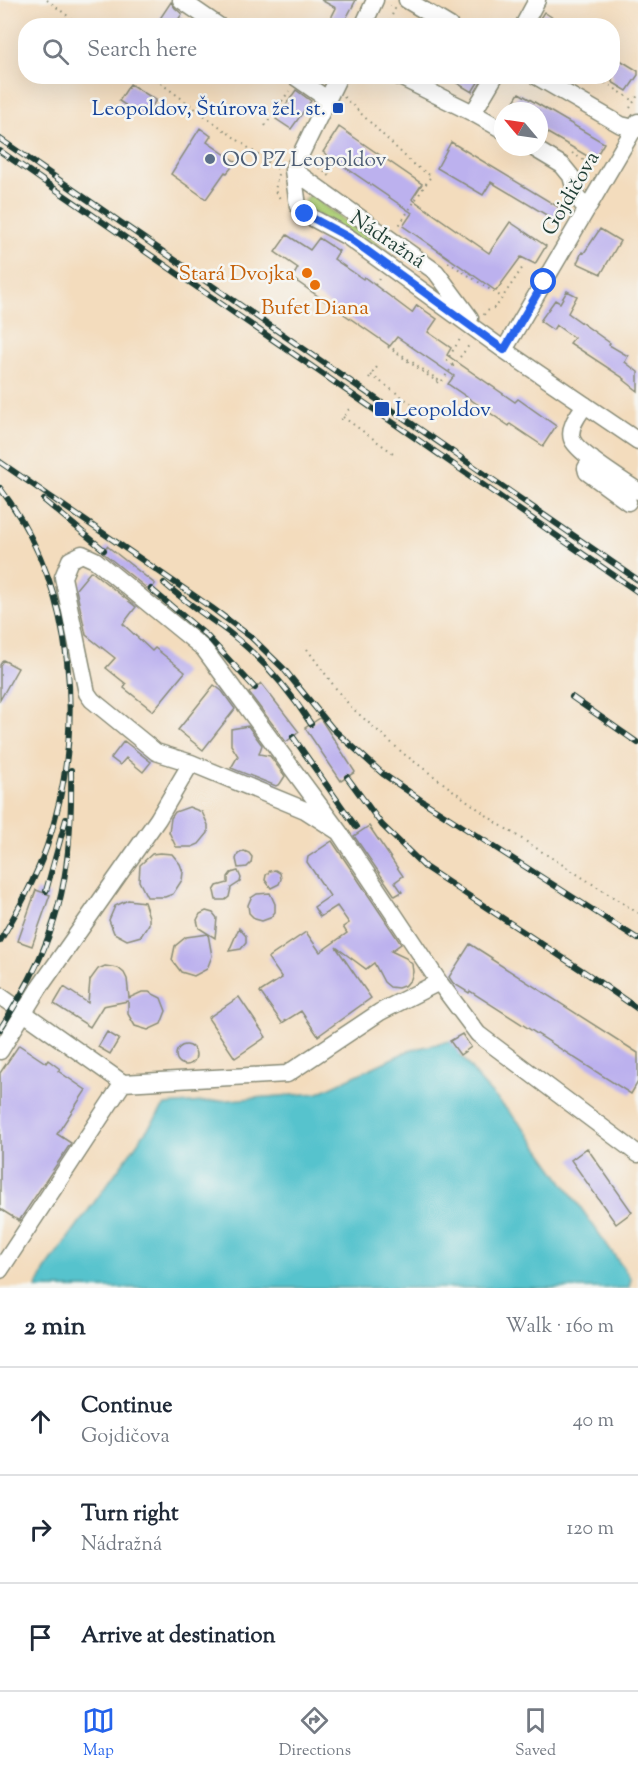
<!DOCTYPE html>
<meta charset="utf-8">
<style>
:root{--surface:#fff;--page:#f2f2f3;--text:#1f2937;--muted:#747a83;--line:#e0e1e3;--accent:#2563eb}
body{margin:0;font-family:"Sorts Mill Goudy",serif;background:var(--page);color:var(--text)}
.compass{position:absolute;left:494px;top:102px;width:54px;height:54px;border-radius:50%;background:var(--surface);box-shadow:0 6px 24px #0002;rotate:299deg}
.stop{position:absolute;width:18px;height:18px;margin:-14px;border:4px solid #2563eb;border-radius:50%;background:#fff}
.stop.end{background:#2563eb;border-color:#fff;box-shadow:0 2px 6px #0008}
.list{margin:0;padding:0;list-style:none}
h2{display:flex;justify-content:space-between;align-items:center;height:78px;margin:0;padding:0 24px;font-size:26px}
h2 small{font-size:20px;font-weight:400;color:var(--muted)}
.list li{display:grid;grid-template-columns:39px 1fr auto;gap:18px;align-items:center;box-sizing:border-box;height:108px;padding:0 24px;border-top:2px solid var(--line)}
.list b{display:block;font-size:22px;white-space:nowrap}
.list p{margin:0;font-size:20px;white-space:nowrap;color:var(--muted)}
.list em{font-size:20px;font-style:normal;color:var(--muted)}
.icon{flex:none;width:33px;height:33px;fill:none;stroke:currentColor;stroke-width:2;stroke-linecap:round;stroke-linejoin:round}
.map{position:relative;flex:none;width:638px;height:1288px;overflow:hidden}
.search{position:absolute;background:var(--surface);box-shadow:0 6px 24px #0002;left:18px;right:18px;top:18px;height:66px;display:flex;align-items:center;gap:15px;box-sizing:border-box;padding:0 21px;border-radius:24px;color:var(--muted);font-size:22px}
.sheet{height:402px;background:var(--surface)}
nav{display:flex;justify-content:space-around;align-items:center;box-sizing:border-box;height:84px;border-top:2px solid var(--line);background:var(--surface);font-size:16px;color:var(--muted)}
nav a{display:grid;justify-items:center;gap:3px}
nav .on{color:var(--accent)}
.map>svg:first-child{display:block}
</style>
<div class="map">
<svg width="638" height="1288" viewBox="0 0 638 1288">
<rect width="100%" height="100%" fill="#f6f6f2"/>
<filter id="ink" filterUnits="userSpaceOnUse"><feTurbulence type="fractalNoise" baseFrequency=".0167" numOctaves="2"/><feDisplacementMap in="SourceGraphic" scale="12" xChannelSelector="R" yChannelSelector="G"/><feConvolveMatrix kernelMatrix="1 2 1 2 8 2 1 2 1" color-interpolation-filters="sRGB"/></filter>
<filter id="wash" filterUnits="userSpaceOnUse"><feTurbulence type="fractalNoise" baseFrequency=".008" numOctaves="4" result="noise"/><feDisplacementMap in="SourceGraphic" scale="24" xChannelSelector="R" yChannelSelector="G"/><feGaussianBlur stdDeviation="1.35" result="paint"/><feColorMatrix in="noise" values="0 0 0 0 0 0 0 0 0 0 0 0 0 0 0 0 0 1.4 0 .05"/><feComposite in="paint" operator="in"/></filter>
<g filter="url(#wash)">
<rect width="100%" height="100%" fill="#f3dcbd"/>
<path fill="#afd078" stroke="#678656" stroke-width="1.5" d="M313 194H322L323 202 322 204 391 254 388 259 306 209 305 199Z"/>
<path fill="#56c3cd" stroke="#3a8080" stroke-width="1.5" d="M450 1041 481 1082 526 1130 631 1279 629 1288H36L45 1270 165 1105 318 1093 410 1050Z"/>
<g id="blocks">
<path fill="#bcb1ee" d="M321 0H356L342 26H327L336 8Z
M171 2 175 8 182 14 174 26H155Z
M544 12 565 26H535Z
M612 55 638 71V75L627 91 612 82Z
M445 76H482L472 92Z
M130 84 156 100 145 118 119 101Z
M296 90 311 101 291 129 276 119Z
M519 93 604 143 594 160 539 128V111H508Z
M339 127 422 184 412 199 489 253 510 222 546 246 535 264 521 257 496 291 403 226 412 213 323 152Z
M200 128 211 136 207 142 236 162 227 173 225 172 206 199 171 174Z
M451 142 565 211 558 222 491 182 483 195 437 168Z
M600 229 620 241 601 274 577 263 582 252 584 253Z
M287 235 310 250 319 238 339 251 334 259 363 279 364 277 412 313 417 305 437 319 428 332 451 348 447 355 515 402 518 399 556 426 543 446 510 424 509 426 448 384 454 376 397 337 390 346 292 278 298 268 275 252Z
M567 291 577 296 568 313 610 343 609 345 628 356 625 362 638 372V391L624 380 625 379 570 343 574 338 556 325 553 330 540 321 555 300 560 303Z
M107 546 155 584 150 591 102 552Z
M91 571 136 607 123 624 152 651 155 648 185 672 153 711 124 688 126 684 106 668 115 658 86 635 76 589Z
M3 660 18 668 0 700V665Z
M261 683 299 732 286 742 249 693Z
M214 685 222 691 235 709 203 750 178 730Z
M320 718 355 772 341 781 305 728Z
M248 726 262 745 259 754 270 756 285 776 280 784 276 786 231 768 238 756 231 745V729Z
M124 741 151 762 143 772 126 758 120 765 111 758Z
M189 807 202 812 208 825V833L199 844 192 847H176L169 832 171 818 175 812Z
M369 826 403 876 395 882 402 892 395 896 354 836Z
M332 841 401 944 391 951 406 958 412 964 413 972 411 979 406 985 398 988 390 987 384 982 374 963 366 969 336 947 371 998 318 1036 301 1011 282 1023 260 992 282 978 268 958 306 932 320 952 347 933 343 927 349 923 337 906 320 917 314 907 330 896 307 862 308 857Z
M244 851 249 853 252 857 251 863 247 867 238 868 236 859 238 854Z
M160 853 172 854 180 864 183 872 182 880 173 894 165 897H147L139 881 140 865 152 854Z
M275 870 280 873 281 879 279 884 271 888 265 880 266 875 270 871Z
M238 871 241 878 240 882 231 888 229 897 225 900H216L214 891 217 886 228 883V877L231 873Z
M36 890 50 895 32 946 18 941Z
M270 893 275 904V912L270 918 262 921 255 919 249 913 248 905 251 898 257 894Z
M128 900 144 902 149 917V924L141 936 127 940 114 933 109 920 115 906Z
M206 911 213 913 217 918 215 938 199 928 197 920 200 914Z
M239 928 246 936V943L241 949 229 951Z
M208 934 212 956 207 969 194 976 181 972 172 960 175 946 186 937Z
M470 944 492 958 491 959 638 1053V1082L631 1094 470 991 469 993 453 983 449 977Z
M105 966 118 968 124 973 127 979 129 998 142 992H149L161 998 166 1011 161 1024 148 1030 135 1026 128 1014V1001L103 1006 90 1027 54 1004 64 987 88 1003 90 980 98 969Z
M239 997 266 1037 235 1058 208 1018Z
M107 1032 119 1039 110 1054 98 1047Z
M462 1034 471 1047 460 1055 450 1041Z
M176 1055a10 10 0 1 1 20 0a10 10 0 1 1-20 0Z
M19 1045 46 1063 48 1060 60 1069 58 1071 86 1090 57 1134 71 1143 19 1221 0 1209V1073Z
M587 1148 632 1212 616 1224 571 1160Z"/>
</g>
</g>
<g filter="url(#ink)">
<use href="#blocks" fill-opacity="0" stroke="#898c78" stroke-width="1.5"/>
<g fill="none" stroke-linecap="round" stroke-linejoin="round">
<defs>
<path id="minor" d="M181 0 219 26
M407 0 450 26
M363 26 375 0
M523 26 537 0
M294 76 327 99
M398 76 473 113 503 130
M536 76 621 125 638 129
M473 113 495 76
M532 147 562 165 571 176 577 198 587 209
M293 170 298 206 305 214 348 237 504 350 638 441
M293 170 436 272 470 318
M293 170 339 76
M504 350 638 122
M585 405C579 414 568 427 572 439 576 452 625 482 638 491
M592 459 586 468 587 472 628 502
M339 832 204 649 95 560 82 554 70 560 63 577 87 693 92 700 156 752 191 763 305 810 339 832 439 982
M0 996 123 1083
M0 1051 39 988 158 819 191 763
M0 1270 123 1083 287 1074 380 1012 439 982 478 1034 638 1154"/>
</defs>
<use href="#minor" stroke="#898c78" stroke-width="19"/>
<path stroke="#898c78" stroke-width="2" stroke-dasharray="1.5 4.5" stroke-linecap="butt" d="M47 0 81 26
M175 25 176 26
M179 26 184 18
M387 26 395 9 390 6
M151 76 277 169
M595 76 634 101
M158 82 162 76
M344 97 413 164 431 176 398 227
M630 108 638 95
M265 126 289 91
M572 153 596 167
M314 164 331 177
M278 174 275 191 281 200
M448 262 503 298
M375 285 380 277
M484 315 485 312 496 307 523 267
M388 347 389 346 441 382 470 344
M388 347 440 384
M453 365 447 360 462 336
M371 375 422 411
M369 378 377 367
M343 417 393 453
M341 420 349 409
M307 649 340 694 352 708 404 754 497 823 638 913"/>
<use href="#minor" stroke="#fff" stroke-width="16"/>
<defs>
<path id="rail" d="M0 139 638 580
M0 151 638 592
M0 462 212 608 251 637 283 668 332 728 383 774 421 800 638 939
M0 488C77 590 86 728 47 846 35 880 18 910 0 941
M44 500 104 550
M164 583C185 602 209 617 231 634 263 659 289 690 311 724
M151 589 207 636 255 688
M572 697 638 743
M293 737 356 827
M347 777 382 825 425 867 589 975 638 1009
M46 891 66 819
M0 1029C59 940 73 876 71 770"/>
</defs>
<use href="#rail" stroke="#1f3d34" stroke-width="6"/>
<use href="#rail" stroke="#f6f6f2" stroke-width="4" stroke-dasharray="11" stroke-linecap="butt"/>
</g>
</g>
<g fill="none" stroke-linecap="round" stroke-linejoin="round" filter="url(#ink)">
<path stroke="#2563eb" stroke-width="8" d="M305 214 348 237 504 350 544 282"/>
</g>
<g fill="#1a4fb4" stroke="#f6f6f2" stroke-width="2">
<rect x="332" y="102" width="12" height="12" rx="3"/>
<rect x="374" y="401" width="16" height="16" rx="3"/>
</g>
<circle fill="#5c6f8a" stroke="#f6f6f2" stroke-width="2" cx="210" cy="159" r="6"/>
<g fill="#e8710a" stroke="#f6f6f2" stroke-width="2">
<circle cx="307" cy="273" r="6"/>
<circle cx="315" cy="285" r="6"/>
</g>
<g text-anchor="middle" stroke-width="5" stroke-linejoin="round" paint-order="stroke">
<g font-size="21" fill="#164399" stroke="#f6f6f2" text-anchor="end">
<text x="326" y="115">Leopoldov, Štúrova žel. st.</text>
<text x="395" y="416" text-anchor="start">Leopoldov</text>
</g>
<g font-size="21" fill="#4e5e75" stroke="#f6f6f2" text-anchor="start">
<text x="222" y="166">OO PZ Leopoldov</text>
</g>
<g font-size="21" fill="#1f3d34" stroke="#f6f6f2">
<text transform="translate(570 193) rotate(-60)" y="7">Gojdičova</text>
<text transform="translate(388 239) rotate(34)" y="7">Nádražná</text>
</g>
<g font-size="21" fill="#c56008" stroke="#f6f6f2" text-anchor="end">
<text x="295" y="280">Stará Dvojka</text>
<text x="315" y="314" text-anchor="middle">Bufet Diana</text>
</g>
</g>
</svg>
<svg class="compass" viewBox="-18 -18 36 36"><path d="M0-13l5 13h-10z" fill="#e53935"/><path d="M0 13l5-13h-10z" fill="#747a83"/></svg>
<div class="stop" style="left:544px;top:282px"></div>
<div class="stop end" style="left:305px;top:214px"></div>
<div class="search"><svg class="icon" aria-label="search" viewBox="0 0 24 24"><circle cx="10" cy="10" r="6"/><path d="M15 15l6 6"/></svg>Search here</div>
</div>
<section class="sheet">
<h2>2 min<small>Walk · 160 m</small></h2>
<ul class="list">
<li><svg class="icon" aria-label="ahead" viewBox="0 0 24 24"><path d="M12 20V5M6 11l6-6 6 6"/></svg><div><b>Continue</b><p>Gojdičova</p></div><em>40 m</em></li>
<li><svg class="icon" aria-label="right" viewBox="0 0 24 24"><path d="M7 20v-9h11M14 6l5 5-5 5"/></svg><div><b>Turn right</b><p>Nádražná</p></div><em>120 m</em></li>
<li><svg class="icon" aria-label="arrive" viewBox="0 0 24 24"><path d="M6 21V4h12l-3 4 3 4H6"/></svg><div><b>Arrive at destination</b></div></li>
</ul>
</section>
<nav>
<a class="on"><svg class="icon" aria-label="map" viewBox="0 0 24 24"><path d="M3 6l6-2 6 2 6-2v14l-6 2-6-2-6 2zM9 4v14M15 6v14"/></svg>Map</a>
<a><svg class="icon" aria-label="directions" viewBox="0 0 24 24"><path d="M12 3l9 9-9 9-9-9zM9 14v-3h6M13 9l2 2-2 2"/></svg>Directions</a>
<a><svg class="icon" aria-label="saved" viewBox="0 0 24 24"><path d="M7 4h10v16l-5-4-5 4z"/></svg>Saved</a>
</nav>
